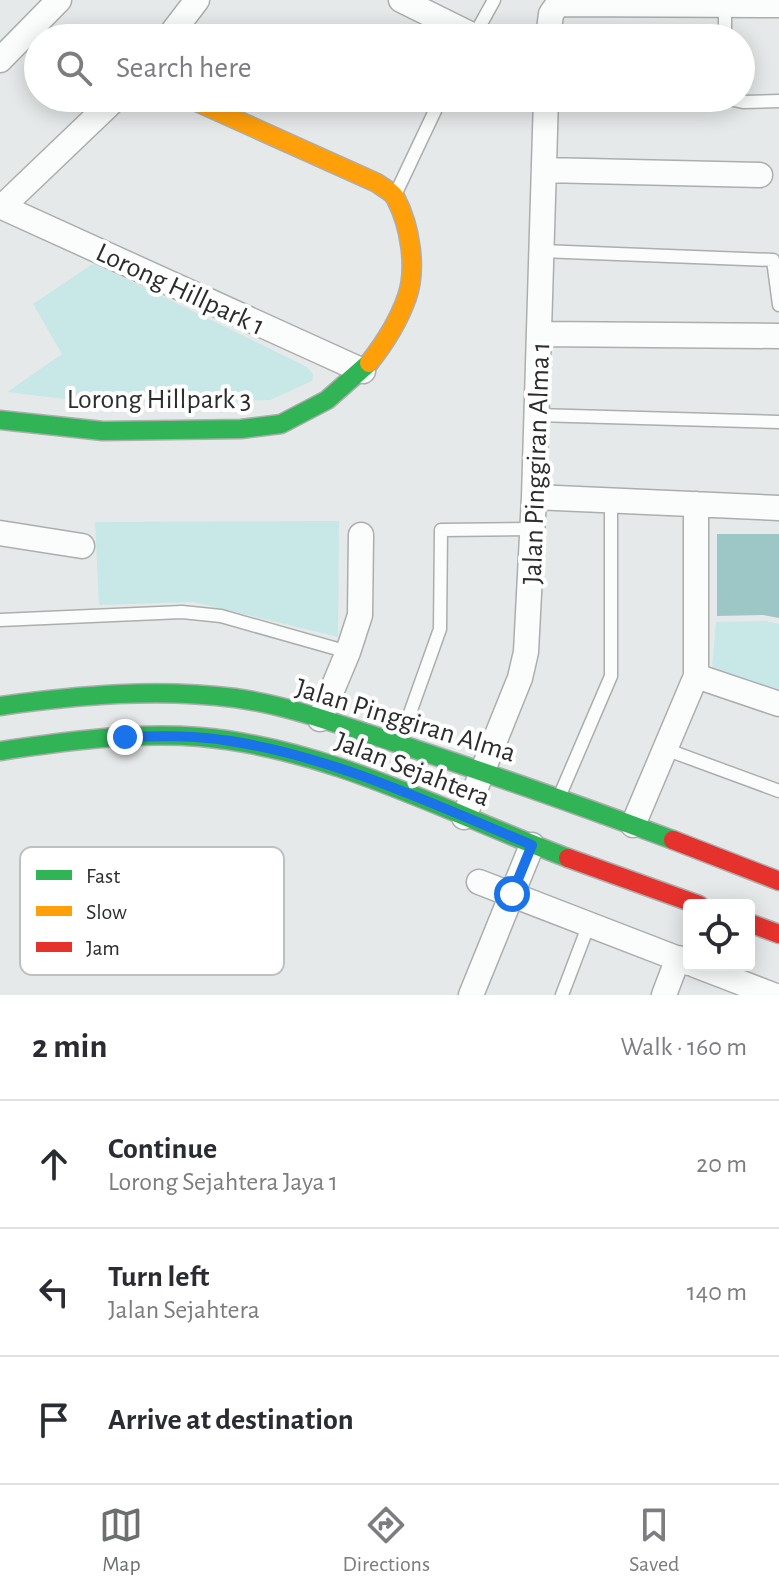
<!DOCTYPE html>
<meta charset="utf-8">
<style>
:root{--surface:#fff;--page:#f2f2f3;--text:#2b2b33;--muted:#7c7c81;--line:#e1e1e2;--accent:#6d6f6f}
body{margin:0;font-family:"Alegreya Sans",sans-serif;background:var(--page);color:var(--text)}
.controls{position:absolute;right:24px;bottom:24px;display:grid;overflow:hidden;border-radius:8px;box-shadow:0 4px 20px #0003}
.controls button{width:72px;height:72px;display:grid;place-items:center;padding:0;border:0;border-bottom:2px solid var(--line);background:var(--surface);color:var(--text);font:40px sans-serif}
.stop{position:absolute;width:24px;height:24px;margin:-18px;border:6px solid #1a73e8;border-radius:50%;background:#fff}
.stop.end{background:#1a73e8;border-color:#fff;box-shadow:0 2px 8px #0008}
.list{margin:0;padding:0;list-style:none}
h2{display:flex;justify-content:space-between;align-items:center;height:104px;margin:0;padding:0 32px;font-size:34px}
h2 small{font-size:26px;font-weight:400;color:var(--muted)}
.list li{display:grid;grid-template-columns:52px 1fr auto;gap:24px;align-items:center;box-sizing:border-box;height:128px;padding:0 32px;border-top:2px solid var(--line)}
.list b{display:block;font-size:30px;white-space:nowrap}
.list p{margin:0;font-size:26px;white-space:nowrap;color:var(--muted)}
.list em{font-size:26px;font-style:normal;color:var(--muted)}
.icon{flex:none;width:44px;height:44px;fill:none;stroke:currentColor;stroke-width:2;stroke-linecap:round;stroke-linejoin:round}
.map{position:relative;flex:none;width:779px;height:995px;overflow:hidden}
.search{position:absolute;background:var(--surface);box-shadow:0 4px 20px #0003;left:24px;right:24px;top:24px;height:88px;display:flex;align-items:center;gap:20px;box-sizing:border-box;padding:0 28px;border-radius:44px;color:var(--muted);font-size:30px}
.sheet{height:488px;background:var(--surface)}
nav{display:flex;justify-content:space-around;align-items:center;box-sizing:border-box;height:112px;border-top:2px solid var(--line);background:var(--surface);font-size:22px;color:var(--muted)}
nav a{display:grid;justify-items:center;gap:4px}
nav .on{color:var(--accent)}
.map>svg:first-child{display:block}
</style>
<div class="map">
<svg width="779" height="995" viewBox="0 0 779 995">
<rect width="100%" height="100%" fill="#e6e9e9"/>
<path fill="#c8e7e7" d="M94 263 307 367 313 374 312 381 270 400 98 403 7 392 62 354 33 304Z
M339 521 338 637 194 602 99 605 95 522Z
M766 621 779 624V690L712 669 716 622Z"/>
<path fill="#9dc6c7" d="M717 534H779V618L763 615 717 616Z"/>
<g fill="none" stroke-linecap="round" stroke-linejoin="round">
<defs>
<path id="lane" d="M725 6V38
M473 38 494 0
M724 98 743 102 779 101
M396 193 441 98
M541 251 773 260 779 305
M536 415 779 422
M0 620 182 612 221 616 348 652
M400 741 440 629 441 530 532 529
M665 749 779 791
M560 795 611 676V501
M562 995 589 924"/>
<path id="street" d="M401 0 474 36
M168 38 197 0
M548 38 551 14 558 4 779 5
M0 60 59 0
M544 170 760 175
M0 206 363 371
M2 207 116 98
M539 334 779 336
M534 497 779 508
M0 533 82 546
M696 676 779 704
M320 719 348 652 360 615 361 535
M464 817 520 678 526 652 534 497 546 98
M633 825 696 676V504
M479 882 689 963
M695 965 773 995
M471 995 532 845
M664 995 678 958"/>
<path id="fast" d="M0 420 103 431 241 429 281 424 327 400 369 363
M0 706C78 695 157 688 235 698 287 705 337 724 387 740 483 771 578 805 673 840
M0 751C66 741 133 732 200 737 329 748 448 813 568 858"/>
<path id="slow" d="M188 98 377 183C383 188 393 192 396 199 410 226 417 268 407 297 399 320 384 344 369 363"/>
<path id="jam" d="M673 840 779 881
M568 858 699 905
M749 923 779 934"/>
</defs>
<use href="#lane" stroke="#acaeae" stroke-width="15"/>
<use href="#street" stroke="#acaeae" stroke-width="27"/>
<use href="#fast" stroke="#acaeae" stroke-width="21"/>
<use href="#slow" stroke="#acaeae" stroke-width="21"/>
<use href="#jam" stroke="#acaeae" stroke-width="21"/>
<use href="#lane" stroke="#fbfcfc" stroke-width="12"/>
<use href="#street" stroke="#fbfcfc" stroke-width="24"/>
<use href="#fast" stroke="#30b455" stroke-width="18"/>
<use href="#slow" stroke="#ff9f0a" stroke-width="18"/>
<use href="#jam" stroke="#e5322d" stroke-width="18"/>
</g>
<g fill="none" stroke-linecap="round" stroke-linejoin="round">
<path stroke="#1a73e8" stroke-width="10" d="M125 737C160 736 195 735 230 741 335 757 435 805 532 845L512 894"/>
</g>
<g text-anchor="middle" stroke-width="8" stroke-linejoin="round" paint-order="stroke">
<g font-size="28" fill="#2c2d2d" stroke="#fff">
<text transform="translate(181 288) rotate(25)" y="10">Lorong Hillpark 1</text>
<text x="159" y="408">Lorong Hillpark 3</text>
<text transform="translate(535 463) rotate(-88)" y="10">Jalan Pinggiran Alma 1</text>
<text transform="translate(406 719) rotate(17)" y="10">Jalan Pinggiran Alma</text>
<text transform="translate(413 768) rotate(21)" y="10">Jalan Sejahtera</text>
</g>
</g>
<rect x="20" y="847" width="264" height="128" rx="12" fill="#fff" stroke="#c0c0c0" stroke-width="2"/>
<rect x="36" y="870" width="36" height="10" fill="#30b455"/>
<rect x="36" y="906" width="36" height="10" fill="#ff9f0a"/>
<rect x="36" y="942" width="36" height="10" fill="#e5322d"/>
<g font-size="22" fill="#2c2d2d">
<text x="86" y="883">Fast</text>
<text x="86" y="919">Slow</text>
<text x="86" y="955">Jam</text>
</g>
</svg>
<div class="controls">
<button><svg class="icon" aria-label="locate" viewBox="0 0 24 24"><circle cx="12" cy="12" r="6"/><path d="M12 2v4M12 18v4M2 12h4M18 12h4"/></svg></button>
</div>
<div class="stop" style="left:512px;top:894px"></div>
<div class="stop end" style="left:125px;top:737px"></div>
<div class="search"><svg class="icon" aria-label="search" viewBox="0 0 24 24"><circle cx="10" cy="10" r="6"/><path d="M15 15l6 6"/></svg>Search here</div>
</div>
<section class="sheet">
<h2>2 min<small>Walk · 160 m</small></h2>
<ul class="list">
<li><svg class="icon" aria-label="ahead" viewBox="0 0 24 24"><path d="M12 20V5M6 11l6-6 6 6"/></svg><div><b>Continue</b><p>Lorong Sejahtera Jaya 1</p></div><em>20 m</em></li>
<li><svg class="icon" aria-label="left" viewBox="0 0 24 24"><path d="M17 20v-9H6M10 6l-5 5 5 5"/></svg><div><b>Turn left</b><p>Jalan Sejahtera</p></div><em>140 m</em></li>
<li><svg class="icon" aria-label="arrive" viewBox="0 0 24 24"><path d="M6 21V4h12l-3 4 3 4H6"/></svg><div><b>Arrive at destination</b></div></li>
</ul>
</section>
<nav>
<a class="on"><svg class="icon" aria-label="map" viewBox="0 0 24 24"><path d="M3 6l6-2 6 2 6-2v14l-6 2-6-2-6 2zM9 4v14M15 6v14"/></svg>Map</a>
<a><svg class="icon" aria-label="directions" viewBox="0 0 24 24"><path d="M12 3l9 9-9 9-9-9zM9 14v-3h6M13 9l2 2-2 2"/></svg>Directions</a>
<a><svg class="icon" aria-label="saved" viewBox="0 0 24 24"><path d="M7 4h10v16l-5-4-5 4z"/></svg>Saved</a>
</nav>
